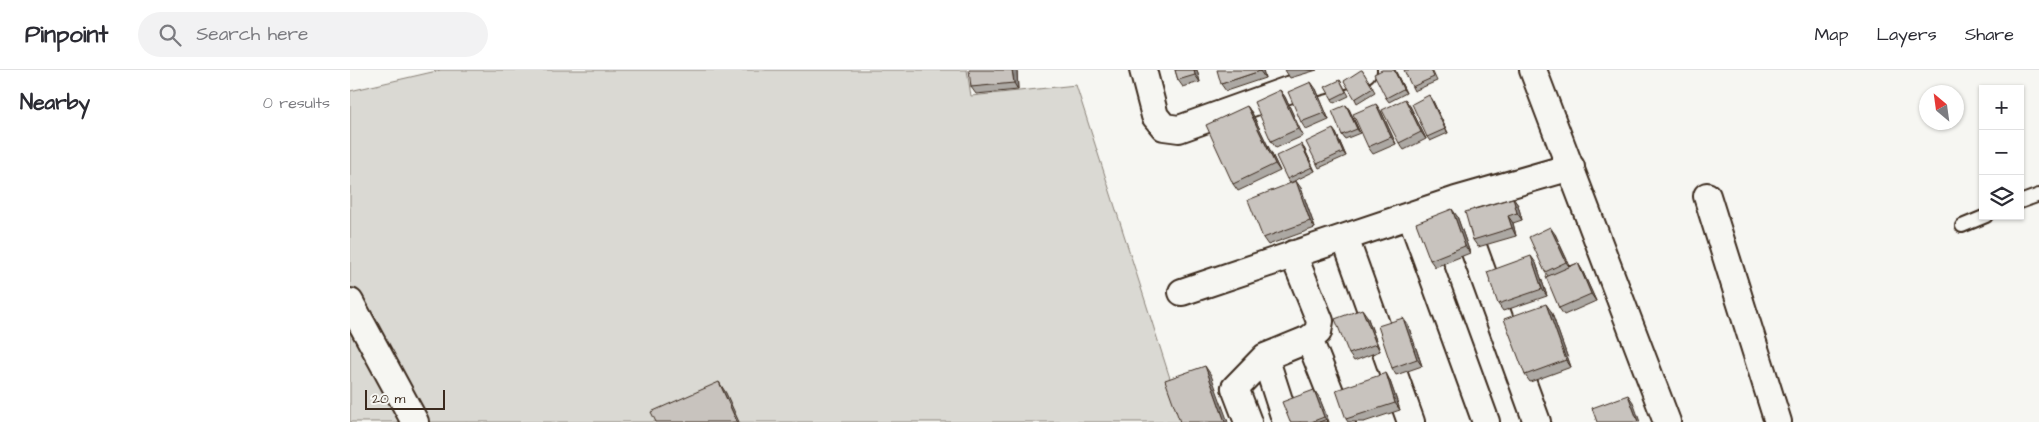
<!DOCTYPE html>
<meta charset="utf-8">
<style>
:root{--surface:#fff;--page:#f2f2f3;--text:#2b2b33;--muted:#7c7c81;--line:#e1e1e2}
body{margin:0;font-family:"Architects Daughter",sans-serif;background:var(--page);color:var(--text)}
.controls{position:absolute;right:15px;top:15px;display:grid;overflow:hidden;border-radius:0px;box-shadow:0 1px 4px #0004}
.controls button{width:45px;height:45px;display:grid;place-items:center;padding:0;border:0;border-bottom:1px solid var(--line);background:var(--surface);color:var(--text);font:25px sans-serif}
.compass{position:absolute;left:1569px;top:15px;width:45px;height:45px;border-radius:50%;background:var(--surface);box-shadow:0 1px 4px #0004;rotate:331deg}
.scale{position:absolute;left:15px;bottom:12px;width:80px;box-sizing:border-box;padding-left:5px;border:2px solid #3b2a1e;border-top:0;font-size:14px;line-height:18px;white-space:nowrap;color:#3b2a1e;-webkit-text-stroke:4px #f6f6f2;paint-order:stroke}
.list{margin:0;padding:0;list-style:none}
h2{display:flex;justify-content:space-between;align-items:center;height:65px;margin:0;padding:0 20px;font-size:21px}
h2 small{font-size:16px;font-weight:400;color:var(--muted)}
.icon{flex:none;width:28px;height:28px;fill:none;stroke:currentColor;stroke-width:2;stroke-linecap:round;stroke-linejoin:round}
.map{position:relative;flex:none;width:1689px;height:352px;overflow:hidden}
header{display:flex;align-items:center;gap:30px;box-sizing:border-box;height:70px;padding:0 25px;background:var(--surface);border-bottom:1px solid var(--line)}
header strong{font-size:24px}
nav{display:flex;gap:28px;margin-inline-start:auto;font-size:18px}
.search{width:350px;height:45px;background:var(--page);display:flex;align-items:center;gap:12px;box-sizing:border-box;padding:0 18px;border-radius:28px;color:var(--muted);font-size:19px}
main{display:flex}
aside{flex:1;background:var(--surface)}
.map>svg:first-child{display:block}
</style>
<header>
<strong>Pinpoint</strong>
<div class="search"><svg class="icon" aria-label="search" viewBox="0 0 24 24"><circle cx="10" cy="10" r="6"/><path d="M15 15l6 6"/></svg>Search here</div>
<nav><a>Map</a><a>Layers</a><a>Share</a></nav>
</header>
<main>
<aside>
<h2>Nearby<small>0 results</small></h2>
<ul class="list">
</ul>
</aside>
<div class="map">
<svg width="1689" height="352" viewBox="0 0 1689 352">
<rect width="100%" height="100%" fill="#f6f6f2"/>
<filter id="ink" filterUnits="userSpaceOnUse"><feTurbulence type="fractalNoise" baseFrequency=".02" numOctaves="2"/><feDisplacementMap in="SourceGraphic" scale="10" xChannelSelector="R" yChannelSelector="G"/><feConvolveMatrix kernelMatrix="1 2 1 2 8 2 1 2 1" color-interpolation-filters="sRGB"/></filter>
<g filter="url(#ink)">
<path fill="#dad9d3" stroke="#8a8278" d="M91 0H617L621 26 726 15 834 352H0V21Z"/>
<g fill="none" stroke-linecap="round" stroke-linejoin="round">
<defs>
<path id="service" d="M1670 132 1689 125
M1612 156 1636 146"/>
<path id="minor" d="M793 0 805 46 814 57 829 59 938 20 1013 0
M1183 0 1317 352
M1357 126 1428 352
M1106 130 1187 352
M1061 146 1136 352
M995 168 1061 352
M832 222 1106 130 1221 97
M0 232 65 352
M959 269 992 352
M915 287 936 352
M898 352 885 318 915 287 959 269 968 262 970 251 943 184"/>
</defs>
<use href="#service" stroke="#3b2a1e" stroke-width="16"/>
<use href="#minor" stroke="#3b2a1e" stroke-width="30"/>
<use href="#service" stroke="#f6f6f2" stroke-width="12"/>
<use href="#minor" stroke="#f6f6f2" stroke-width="26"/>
</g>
<path fill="#aca8a3" stroke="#3b2a1e" d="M667 0 668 20 626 24 621 17Z
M825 0H847L850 12 833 17 828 10Z
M913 0 915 8 876 21 871 14Z
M935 0H967L940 8Z
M1012 0 1025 22 1007 33 1005 29Z
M1045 0 1056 23 1039 32 1036 28Z
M1082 0 1087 11 1064 21 1062 17Z
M990 10 999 26 984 33 982 29Z
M966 19 979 50 956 60 951 52Z
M930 20 935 27 953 66 926 78 921 71Z
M1079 25 1082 29 1098 63 1080 71 1077 67Z
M897 36 902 43 930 101 888 121 883 114Z
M1060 36 1076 69 1054 80 1049 73Z
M999 39 1010 63 995 69 992 65Z
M1031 41 1046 74 1023 84 1018 77Z
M986 63 996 86 969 98 967 94Z
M954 78 965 101 940 113 937 109Z
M951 118 965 158 918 175 913 168Z
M1163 128 1168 135 1172 150 1163 153 1166 166 1128 177 1123 170Z
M1107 146 1120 183 1085 197 1080 190Z
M1205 164 1220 196 1228 193 1232 200 1246 231 1214 245 1209 238 1198 206 1195 202Z
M1186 193 1197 226 1153 241 1148 234Z
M1201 241 1221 297 1180 312 1175 305Z
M1017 246 1030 281 1004 291 999 284Z
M1058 255 1072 296 1046 305 1042 298Z
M1036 303 1040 311 1050 340 1014 352H998L996 349Z
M969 327 979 352H940Z"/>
<path fill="#8c8885" stroke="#3b2a1e" d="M662 0H667L668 20 664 13Z
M844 0H847L850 12 845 5Z
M910 0H913L915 8 910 1Z
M1044 0H1045L1056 23 1053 19Z
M961 12 966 19 979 50 974 43Z
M930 20 935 27 953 66 948 59Z
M1079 25 1082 29 1098 63 1095 59Z
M1055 29 1060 36 1076 69 1071 62Z
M1026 34 1031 41 1046 74 1041 67Z
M996 35 999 39 1010 63 1007 59Z
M897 36 902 43 930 101 925 94Z
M983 59 986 63 996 86 993 82Z
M951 74 954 78 965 101 962 97Z
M946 111 951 118 965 158 960 151Z
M1163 128 1168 135 1172 150 1167 143Z
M1102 139 1107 146 1120 183 1115 176Z
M1158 146 1163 153 1166 166 1162 158Z
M1200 157 1205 164 1221 199 1216 192Z
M1181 186 1186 193 1197 226 1192 219Z
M1228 193 1232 200 1246 231 1241 224Z
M1196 234 1201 241 1221 297 1216 290Z
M1012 239 1017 246 1030 281 1026 274Z
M1053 248 1058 255 1072 296 1067 289Z
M855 296 861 305 878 352H875Z
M1036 303 1040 311 1050 340 1045 333Z
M369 312 376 323 389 352H387Z
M964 320 969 327 979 352H978L974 347Z
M1278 325 1283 332 1290 352H1288Z"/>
<path fill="#c8c3be" stroke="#3b2a1e" d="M619 0H662L664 13 621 17Z
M825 0H844L845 5 828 10Z
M867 0H910V1L871 14Z
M1011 0H1012L1023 18 1005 29 994 11Z
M1032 0H1044L1053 19 1036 28 1024 4Z
M1054 0H1081L1084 7 1062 17Z
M990 10 996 22 982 29 975 17Z
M961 12 974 43 951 52 938 22Z
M930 20 948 59 921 71 904 32Z
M1079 25 1095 59 1077 67 1062 34Z
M1055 29 1071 62 1049 73 1032 40Z
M1026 34 1041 67 1018 77 1003 44Z
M996 35 1007 59 992 65 982 41Z
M897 36 925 94 883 114 856 55Z
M983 59 993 82 967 94 956 72Z
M951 74 962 97 937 109 926 86Z
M946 111 960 151 913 168 898 130Z
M1163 128 1167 143 1158 146 1162 158 1123 170 1115 142Z
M1102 139 1115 176 1080 190 1066 153Z
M1200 157 1216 192 1195 202 1179 167Z
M1181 186 1192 219 1148 234 1137 202Z
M1228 193 1241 224 1209 238 1196 207Z
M1196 234 1216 290 1175 305 1154 249Z
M1012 239 1026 274 999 284 985 249Z
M1053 248 1067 289 1042 298 1028 256Z
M855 296 875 352H830L815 310Z
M1036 303 1045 333 996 349 986 320Z
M369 312 387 352H306L301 342Z
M964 320 974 347 961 352H940L932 332Z
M1278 325 1288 352H1247L1242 338Z
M977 349 978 352H969Z"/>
</g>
</svg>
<div class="controls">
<button>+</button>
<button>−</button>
<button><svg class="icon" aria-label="layers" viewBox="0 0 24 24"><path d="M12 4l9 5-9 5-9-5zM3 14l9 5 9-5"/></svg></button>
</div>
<svg class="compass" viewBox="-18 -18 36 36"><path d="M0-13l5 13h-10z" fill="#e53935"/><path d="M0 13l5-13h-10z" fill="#7c7c81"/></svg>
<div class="scale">20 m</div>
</div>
</main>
